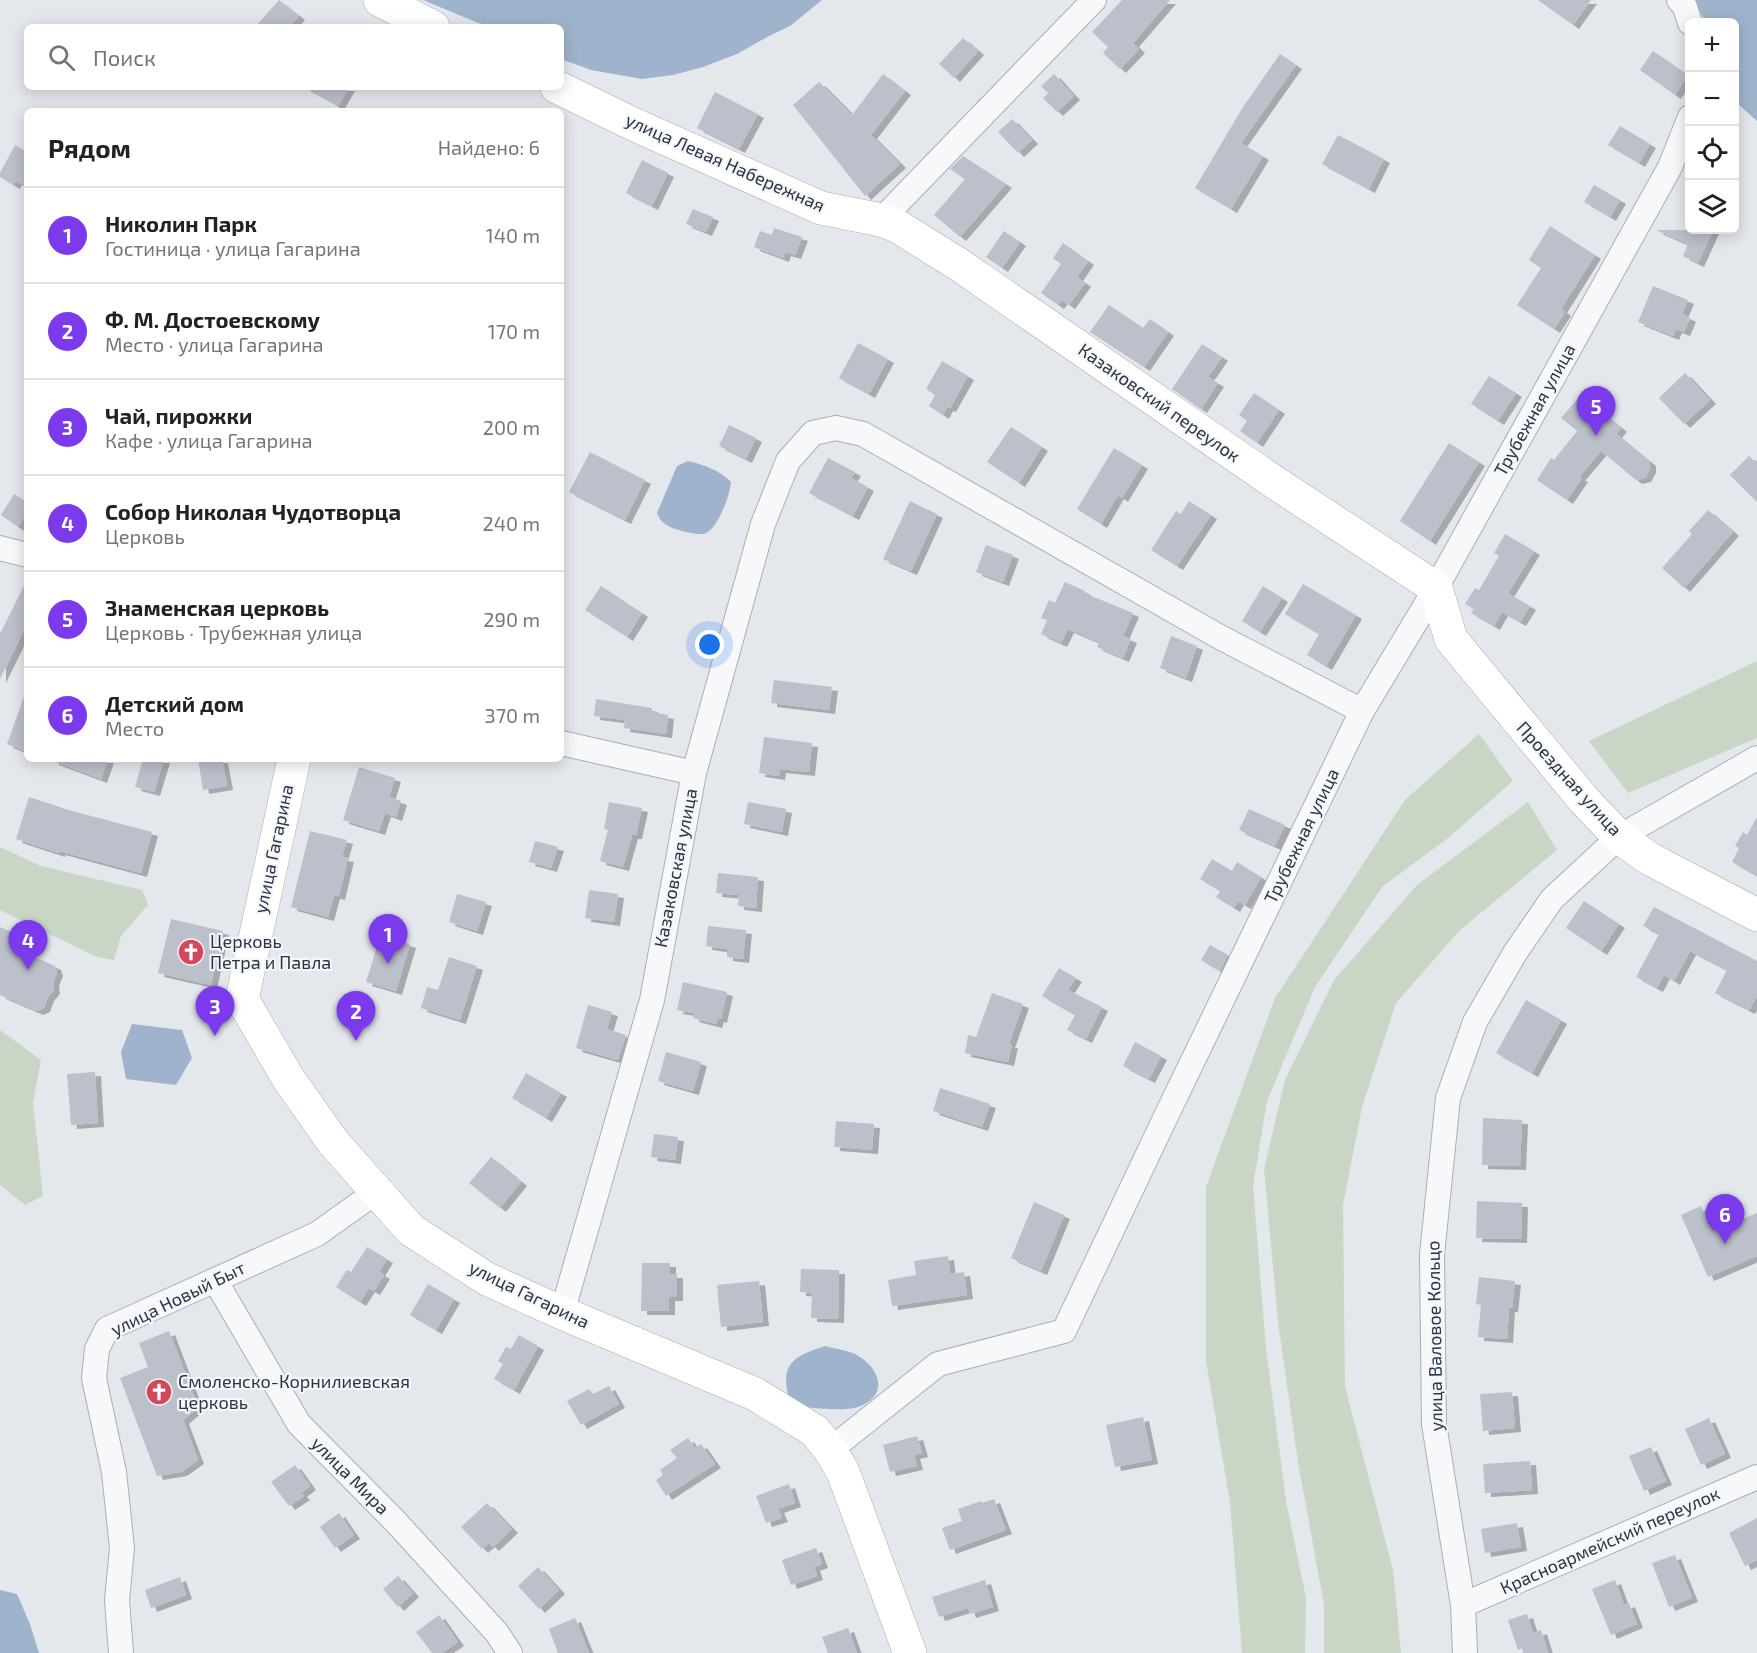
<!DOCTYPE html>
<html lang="ru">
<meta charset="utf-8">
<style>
:root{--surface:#fff;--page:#f2f2f2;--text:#222;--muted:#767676;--line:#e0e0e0;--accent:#7c3aed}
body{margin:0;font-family:"Exo 2",sans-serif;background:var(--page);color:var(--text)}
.controls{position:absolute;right:18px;top:18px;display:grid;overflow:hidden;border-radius:9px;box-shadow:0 3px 15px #0003}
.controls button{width:54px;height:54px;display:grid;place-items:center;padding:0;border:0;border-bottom:2px solid var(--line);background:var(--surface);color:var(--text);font:30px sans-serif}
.you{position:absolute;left:710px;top:645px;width:21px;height:21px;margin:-15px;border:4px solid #fff;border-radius:50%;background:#1a73e8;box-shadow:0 0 0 9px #1a73e833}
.badge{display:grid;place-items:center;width:39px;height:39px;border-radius:50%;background:var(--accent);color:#fff;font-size:20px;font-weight:700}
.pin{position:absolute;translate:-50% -50px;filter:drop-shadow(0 2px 3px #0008)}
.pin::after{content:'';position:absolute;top:32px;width:21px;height:18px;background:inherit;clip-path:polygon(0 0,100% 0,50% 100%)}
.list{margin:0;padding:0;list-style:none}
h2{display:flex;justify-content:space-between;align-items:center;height:78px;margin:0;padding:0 24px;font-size:26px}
h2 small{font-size:20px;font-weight:400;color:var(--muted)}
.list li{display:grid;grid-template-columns:39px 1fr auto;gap:18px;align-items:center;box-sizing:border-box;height:96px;padding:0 24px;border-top:2px solid var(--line)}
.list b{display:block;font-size:22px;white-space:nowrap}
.list p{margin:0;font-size:20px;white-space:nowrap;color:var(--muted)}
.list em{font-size:20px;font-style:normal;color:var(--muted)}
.icon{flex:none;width:33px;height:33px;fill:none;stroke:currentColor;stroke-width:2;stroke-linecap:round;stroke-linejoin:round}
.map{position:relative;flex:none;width:1757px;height:1653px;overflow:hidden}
.search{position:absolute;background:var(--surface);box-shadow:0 3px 15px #0003;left:24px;top:24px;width:540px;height:66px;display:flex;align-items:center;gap:15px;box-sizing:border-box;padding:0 21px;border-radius:9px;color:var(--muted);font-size:22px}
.panel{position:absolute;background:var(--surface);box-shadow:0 3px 15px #0003;left:24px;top:108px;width:540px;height:654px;border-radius:9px}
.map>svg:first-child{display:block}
</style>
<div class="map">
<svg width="1757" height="1653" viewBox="0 0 1757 1653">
<defs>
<filter id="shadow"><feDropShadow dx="6" dy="4" stdDeviation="0" flood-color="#0004"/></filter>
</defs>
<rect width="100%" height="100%" fill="#e4e7ec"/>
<path fill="#c9d6c5" d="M1757 661V738L1628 793 1589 741Z
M1479 734 1513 781 1448 838 1382 887 1315 987 1267 1101 1253 1186 1266 1348 1286 1501 1306 1598 1305 1653H1242L1230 1502 1206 1361V1187L1275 998 1405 800Z
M1528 802 1557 850 1460 930 1396 1003 1362 1107 1343 1205 1345 1387 1393 1570 1401 1653H1324V1605L1298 1462 1278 1322 1264 1169 1285 1080 1334 980 1417 885Z
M0 847 41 866 142 890 148 905 121 936 114 960 97 957 0 910Z
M0 1030 41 1060 33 1103 43 1196 25 1205 0 1185Z"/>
<path fill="#9fb4cc" d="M423 0H822L790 26 769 36 737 54 703 67 673 75 642 79 591 70 561 59V27H497L478 23Z
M1693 0H1757V121L1738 104 1735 95 1734 22H1706Z
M688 461C702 464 721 471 731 482 730 495 718 528 706 533 700 537 671 529 665 524 661 521 659 518 657 513L677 466Z
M132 1024 182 1030 192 1058 176 1085 126 1079 121 1052Z
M825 1346C835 1349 848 1350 857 1355 881 1369 889 1396 858 1407 846 1411 818 1409 806 1407 800 1406 794 1402 789 1399 780 1364 793 1356 825 1346Z
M0 1590 17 1594 30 1624 39 1653H0Z"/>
<path fill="#bbc0ca" filter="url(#shadow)" d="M279 0 299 16 289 27H255Z
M1122 0H1170L1133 43 1139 49 1120 69 1103 53 1108 47 1092 32Z
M1538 0H1591L1573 25Z
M963 38 978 51 954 78 939 64Z
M1653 51 1688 75 1675 95 1640 70Z
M1280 54 1296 65 1241 143 1263 156 1231 209 1195 188 1243 107Z
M883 74 905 91 871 135 900 164 865 196 793 105 819 82 852 115Z
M1054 74 1074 96 1057 112 1043 98 1048 93 1041 86Z
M304 87H349L338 106Z
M715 92 758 114 739 149 697 128Z
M1012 119 1032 140 1018 153 998 132Z
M1620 126 1650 144 1639 163 1608 145Z
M1338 135 1384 159 1369 189 1322 164Z
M15 145 27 152V187L16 181 14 185 0 177V173Z
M963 156 1006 184 960 237 934 215 965 179 950 169Z
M642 160 668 173 652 206 626 193Z
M1594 185 1620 200 1610 217 1584 202Z
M693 209 713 217 706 232 686 224Z
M1550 226 1595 255 1561 309 1565 312 1554 329 1517 305 1541 268 1529 260Z
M774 228 802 237 795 255 785 252 783 258 754 247 760 231 772 235Z
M1656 230H1713L1698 263 1683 256 1688 244Z
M1004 231 1020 242 1002 268 986 257Z
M1063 243 1088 261 1077 277 1085 283 1069 305 1062 300 1058 305 1041 293 1061 264 1053 258Z
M1653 286 1688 300 1682 314 1690 318 1684 332 1676 329 1673 336 1638 322Z
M1109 305 1143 328 1150 319 1168 332 1144 367 1090 332Z
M858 343 888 359 869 394 839 378Z
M1202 344 1222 357 1208 377 1218 383 1201 409 1172 389Z
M942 361 968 376 950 408 947 407 943 415 929 406 935 395 926 389Z
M1685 373 1710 400 1684 424 1659 398Z
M1489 376 1516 393 1498 421 1471 404Z
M1254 393 1279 410 1257 443 1240 431 1247 421 1239 415Z
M1581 395 1621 428 1616 434 1650 462V469L1645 478 1636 480 1601 451 1579 477 1582 478 1567 500 1537 480 1551 458 1554 460 1577 431 1561 418Z
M729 425 756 438 746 459 719 446Z
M1011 427 1042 447 1019 483 987 462Z
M1449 443 1479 462 1430 541 1400 521Z
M1114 448 1142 465 1122 498 1118 495 1101 524 1077 509Z
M590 452 645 480 625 520 569 492Z
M1749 456 1757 464V502L1730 475Z
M828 458 855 472 851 478 868 487 853 516 809 493Z
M14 494 27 502V513L18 527 1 515Z
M910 501 937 514 911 571 883 559Z
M1189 501 1211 515 1177 566 1151 550 1176 511 1181 514Z
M1708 510 1733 532 1684 588 1662 568 1692 534 1689 531Z
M1505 534 1534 551 1508 593 1530 606 1520 622 1502 612 1494 626 1471 613 1474 609 1465 604 1475 588 1479 590 1499 556 1494 553Z
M986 545 1013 555 1003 582 976 572Z
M27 580V624L0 679V634Z
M1065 582 1085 591 1084 593 1133 613 1123 636 1131 639 1123 658 1097 647 1099 642 1068 629 1061 643 1041 634 1047 620 1041 618 1049 600 1055 603Z
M1303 584 1356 615 1326 666 1307 655 1319 634 1285 614Z
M601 586 642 613 627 637 585 610Z
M1263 586 1282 598 1260 632 1242 621Z
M1171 636 1197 646 1186 678 1160 668Z
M774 680 832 687 829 710 771 703Z
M25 694 27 695V752L7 744Z
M596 699 652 708V712L668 715 666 734 624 728 625 720 594 716Z
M764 737 812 743 809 772 780 769 779 776 759 773Z
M53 759H108L101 779 53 761Z
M143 759H164L154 792 135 787Z
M198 759H222L227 786 203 790Z
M359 767 395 778 389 797 401 801 396 817 385 813 379 831 343 820Z
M29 797 72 811 152 832 141 873 59 851V853L16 839Z
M609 802 642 808 636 835H632L623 867 600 861 608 830 604 829Z
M748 802 786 809 782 832 744 824Z
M1249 809 1285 825 1275 846 1239 830Z
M1757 817V876L1732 862 1739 848 1735 846 1743 832 1747 835Z
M310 831 347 840 342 857 348 858 339 896 334 895 328 917 291 907Z
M535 841 558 847 551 868 529 862Z
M1212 859 1232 871 1237 862 1261 877 1245 905 1238 901 1234 908 1216 897 1220 891 1200 879Z
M718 873 758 877 756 908 738 906 739 895 716 893Z
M589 890 618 894 614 922 585 918Z
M457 894 486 902 477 931 449 922Z
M1584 901 1619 924 1601 951 1566 928Z
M1654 907 1757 961V996L1749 1010 1715 993 1727 970 1690 951 1674 981 1664 975 1657 988 1636 977 1659 934 1643 926Z
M171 919 223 931 211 985 158 973Z
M708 926 746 930 743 959 727 957V949L706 946Z
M0 927 18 935V950L55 966 57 972 53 982 54 990 48 997 44 1008 37 1011 0 995Z
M385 936 410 944 396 991 366 982 380 937 384 938Z
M1210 945 1228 955 1220 971 1201 960Z
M449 957 477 966 460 1020 421 1008 427 987 438 990Z
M1059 968 1076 978 1068 990 1102 1007 1086 1039 1067 1030 1075 1015 1042 996Z
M683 982 727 992 721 1019 718 1018 716 1024 693 1018 694 1013 677 1010Z
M992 993 1023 1004 1009 1044H1012L1008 1062 965 1053 968 1035 976 1037Z
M1526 1000 1561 1020 1532 1073 1496 1053Z
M588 1005 612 1012 607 1029 626 1035 618 1060 576 1048Z
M1135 1042 1161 1056 1149 1079 1123 1066Z
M666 1052 701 1062 693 1091 658 1081Z
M95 1072 98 1123 71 1125 67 1074Z
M526 1073 561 1093 546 1118 512 1098Z
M940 1088 990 1104 982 1127 933 1111Z
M1483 1118 1522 1120 1520 1166 1482 1165Z
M836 1121 874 1124 872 1150 834 1147Z
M654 1134 678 1137 675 1160 651 1157Z
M491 1157 521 1182 500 1208 469 1183Z
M1477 1201 1522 1203 1521 1239 1476 1238Z
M1034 1202 1064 1215 1041 1271 1011 1258Z
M1701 1206 1712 1232 1757 1213V1256L1708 1277 1681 1215Z
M367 1247 387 1259 379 1272 384 1275 374 1291 369 1288 360 1302 336 1287 347 1270 351 1272Z
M948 1256 950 1274 964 1272 967 1295 892 1306 888 1280 916 1275 914 1261Z
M642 1263H670V1274H677V1297H669V1311H641Z
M801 1269 839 1270 838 1319 811 1318 812 1293 800 1292Z
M1479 1277 1515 1281 1512 1308H1509L1507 1339 1478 1337 1481 1305 1476 1304Z
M759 1281 763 1322 721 1327 717 1285Z
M428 1284 454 1299 436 1330 410 1315Z
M169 1331 198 1407 183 1420 198 1460 181 1472 157 1476 120 1378 148 1367 139 1343Z
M519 1335 538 1346 514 1390 494 1379 503 1364 498 1361 506 1347 511 1349Z
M609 1386 619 1404 581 1425 567 1401 589 1389 593 1394Z
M1512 1392 1515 1428 1483 1431 1480 1394Z
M1143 1417 1152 1460 1115 1467 1106 1425Z
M1709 1418 1725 1454 1701 1465 1685 1429Z
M917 1436 922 1453 914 1455 917 1466 890 1472 883 1445Z
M688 1438 695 1448 701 1444 715 1464 666 1496 656 1480 663 1475 660 1470 677 1458 670 1450Z
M1651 1447 1666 1481 1644 1491 1629 1456Z
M1530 1461 1532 1490 1485 1493 1483 1464Z
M295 1465 310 1486 301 1493 304 1496 289 1506 271 1482Z
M789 1484 795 1503 778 1509 782 1518 766 1523 756 1496Z
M994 1499 1006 1530 950 1550 942 1528 962 1521 958 1509 981 1501 982 1503Z
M487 1503 512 1529 493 1547 489 1543 482 1549 461 1527Z
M339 1513 354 1535 335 1548 320 1527Z
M1757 1518V1560L1745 1566 1729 1533Z
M1517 1523 1521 1547 1485 1553 1481 1529Z
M816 1548 822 1564 814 1567 817 1576 791 1585 782 1560Z
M1675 1555 1692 1598 1669 1607 1652 1563Z
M538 1567 559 1590 539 1609 518 1586Z
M398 1576 413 1593 398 1607 383 1589Z
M180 1577 186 1595 151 1608 145 1590Z
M985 1580 993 1607 970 1614 968 1608 939 1617 932 1597Z
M1615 1580 1624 1605 1629 1603 1637 1624 1611 1635 1592 1589Z
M1527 1614 1533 1633 1541 1630 1548 1653H1523L1522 1648 1518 1650 1508 1620Z
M439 1615 458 1642 442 1653H432L416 1632Z
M575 1618 589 1653H558L549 1629Z
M848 1628 857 1653H828L822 1637Z"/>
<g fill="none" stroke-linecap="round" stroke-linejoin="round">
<defs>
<path id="street" d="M1679 0 1685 7 1690 23
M881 220 1094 0
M0 548 27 555
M561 743 694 773
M215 1280 299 1424 395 1521 497 1633 510 1653
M562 1313 652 1000 694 773 763 524 788 461 813 433 836 428 863 434 1218 636 1362 711
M830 1450 938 1364 1064 1331 1168 1112 1362 711 1436 588 1670 167 1690 117
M1463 1605 1757 1477
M121 1653 117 1600 122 1548 114 1472 94 1378 97 1349 107 1329 317 1234 376 1192
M1465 1653 1463 1605 1434 1424 1432 1255 1448 1098 1475 1022 1515 953 1552 899 1619 837 1757 758"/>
<path id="secondary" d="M380 0 433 27
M557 87 633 124 821 208 881 220 897 226 958 264 1274 482 1436 588 1451 639 1584 800 1619 837 1650 859 1757 915
M294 759 242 999 288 1078 333 1142 411 1230 487 1279 562 1313 755 1394 815 1431 830 1450 843 1472 910 1653"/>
</defs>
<use href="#street" stroke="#a9aeb7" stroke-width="26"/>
<use href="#secondary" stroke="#a9aeb7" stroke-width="34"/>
<use href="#street" stroke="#f7f8fa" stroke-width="24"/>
<use href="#secondary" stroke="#fff" stroke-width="33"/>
</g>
<defs>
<symbol id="church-disc" viewBox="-11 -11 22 22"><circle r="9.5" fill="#d1495b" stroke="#f4f6f9"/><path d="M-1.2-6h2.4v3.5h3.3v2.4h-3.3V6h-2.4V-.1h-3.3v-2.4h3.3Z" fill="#fff"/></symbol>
</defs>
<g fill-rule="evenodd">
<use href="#church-disc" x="176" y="937" width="30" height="30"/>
<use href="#church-disc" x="144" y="1377" width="30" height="30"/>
</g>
<g text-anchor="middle" stroke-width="4.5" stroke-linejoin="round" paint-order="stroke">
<g font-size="18" fill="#2b3445" stroke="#f4f6f9">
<text transform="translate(725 163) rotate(24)" y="6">улица Левая Набережная</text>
<text transform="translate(1159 403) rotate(35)" y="6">Казаковский переулок</text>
<text transform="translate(1535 410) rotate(-61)" y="6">Трубежная улица</text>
<text transform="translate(1569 779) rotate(48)" y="6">Проездная улица</text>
<text transform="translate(1302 836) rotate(-64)" y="6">Трубежная улица</text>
<text transform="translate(274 849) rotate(-78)" y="6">улица Гагарина</text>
<text transform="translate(676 868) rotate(-79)" y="6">Казаковская улица</text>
<text transform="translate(529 1295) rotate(26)" y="6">улица Гагарина</text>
<text transform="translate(178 1299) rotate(-26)" y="6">улица Новый Быт</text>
<text transform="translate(1435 1336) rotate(-91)" y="6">улица Валовое Кольцо</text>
<text transform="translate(350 1476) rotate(45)" y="6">улица Мира</text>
<text transform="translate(1610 1541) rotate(-24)" y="6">Красноармейский переулок</text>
</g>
<g font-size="18" fill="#2b3445" stroke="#f4f6f9" text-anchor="start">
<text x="210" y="948">Церковь<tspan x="210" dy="21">Петра и Павла</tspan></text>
<text x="178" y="1388">Смоленско-Корнилиевская<tspan x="178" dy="21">церковь</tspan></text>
</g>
</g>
</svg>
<div class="controls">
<button>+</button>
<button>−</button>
<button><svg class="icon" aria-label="locate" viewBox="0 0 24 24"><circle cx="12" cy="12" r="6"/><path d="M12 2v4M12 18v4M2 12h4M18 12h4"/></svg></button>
<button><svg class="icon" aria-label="layers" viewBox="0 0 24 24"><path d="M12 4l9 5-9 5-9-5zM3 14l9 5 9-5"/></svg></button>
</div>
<div class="you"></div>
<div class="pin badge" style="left:388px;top:964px">1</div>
<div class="pin badge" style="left:356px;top:1041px">2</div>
<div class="pin badge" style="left:215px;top:1036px">3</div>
<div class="pin badge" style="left:28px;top:970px">4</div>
<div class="pin badge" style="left:1596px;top:436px">5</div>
<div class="pin badge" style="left:1725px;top:1244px">6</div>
<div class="search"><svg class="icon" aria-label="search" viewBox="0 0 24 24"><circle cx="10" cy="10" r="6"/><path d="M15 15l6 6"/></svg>Поиск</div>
<section class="panel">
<h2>Рядом<small>Найдено: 6</small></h2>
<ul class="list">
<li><span class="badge">1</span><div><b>Николин Парк</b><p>Гостиница · улица Гагарина</p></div><em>140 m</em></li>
<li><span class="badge">2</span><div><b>Ф. М. Достоевскому</b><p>Место · улица Гагарина</p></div><em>170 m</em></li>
<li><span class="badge">3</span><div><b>Чай, пирожки</b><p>Кафе · улица Гагарина</p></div><em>200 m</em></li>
<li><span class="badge">4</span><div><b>Собор Николая Чудотворца</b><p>Церковь</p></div><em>240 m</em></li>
<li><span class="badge">5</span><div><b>Знаменская церковь</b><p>Церковь · Трубежная улица</p></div><em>290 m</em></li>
<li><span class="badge">6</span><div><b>Детский дом</b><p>Место</p></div><em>370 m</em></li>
</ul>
</section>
</div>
